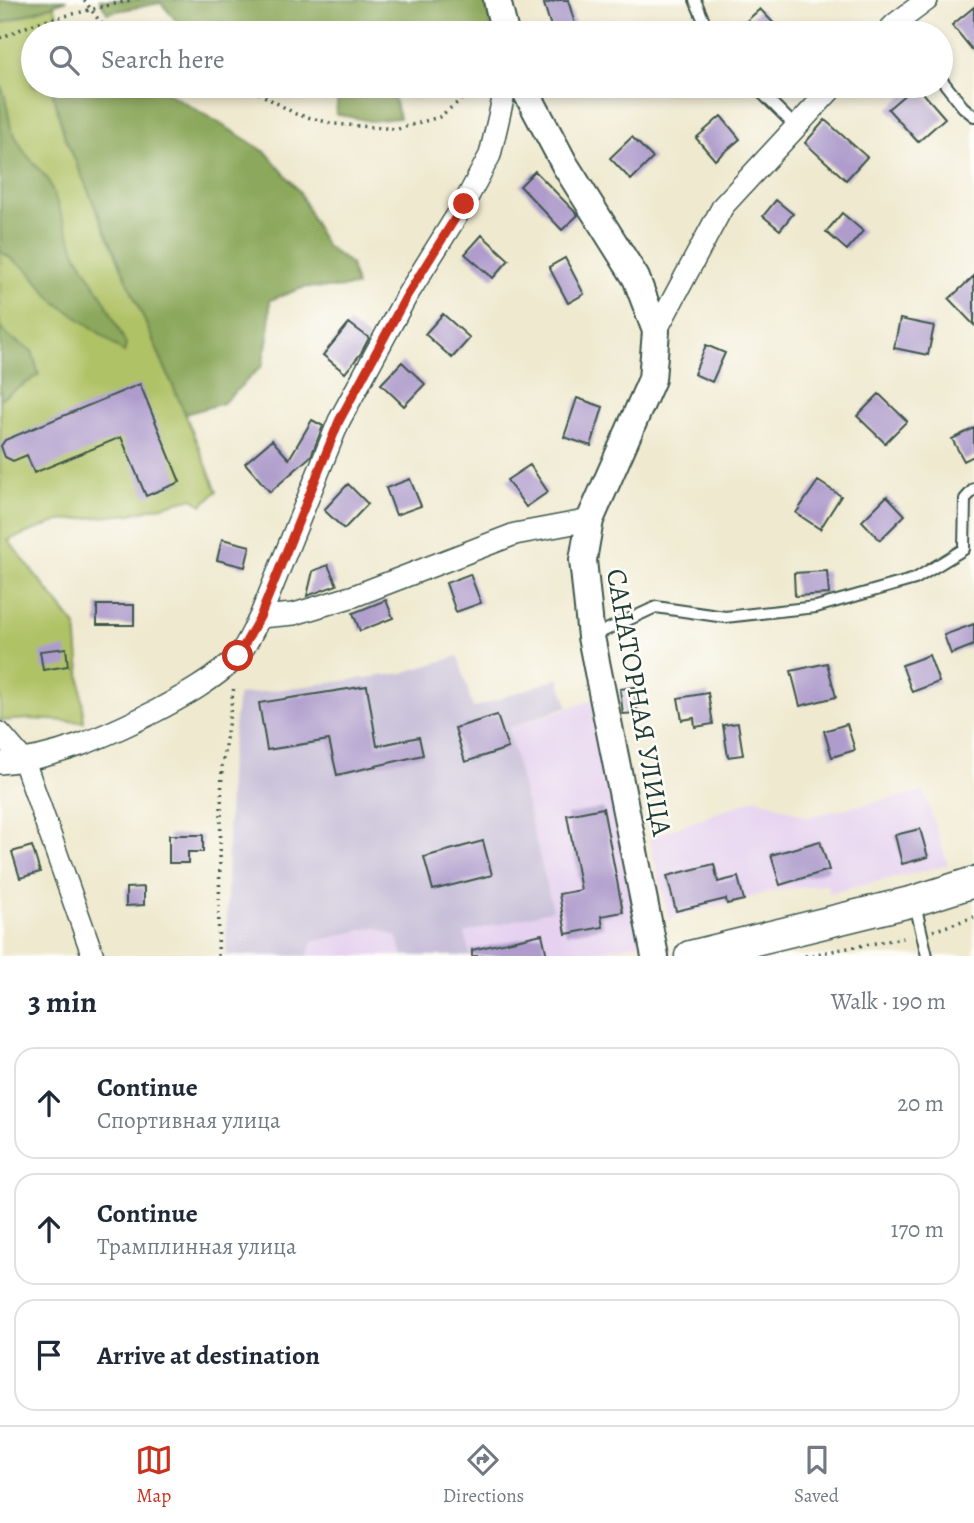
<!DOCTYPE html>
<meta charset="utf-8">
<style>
:root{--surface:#fff;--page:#f2f2f3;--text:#1f2937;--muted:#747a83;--line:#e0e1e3;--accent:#c8321e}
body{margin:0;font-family:Alegreya,serif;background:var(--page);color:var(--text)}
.stop{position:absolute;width:21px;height:21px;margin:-16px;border:5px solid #c8321e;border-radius:50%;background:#fff}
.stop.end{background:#c8321e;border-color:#fff;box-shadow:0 2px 7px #0008}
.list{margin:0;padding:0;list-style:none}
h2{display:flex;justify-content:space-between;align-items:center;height:91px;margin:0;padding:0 28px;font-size:30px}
h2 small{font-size:23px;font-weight:400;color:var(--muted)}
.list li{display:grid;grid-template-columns:46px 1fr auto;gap:21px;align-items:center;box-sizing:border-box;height:112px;margin:0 14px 14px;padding:0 14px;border:2px solid var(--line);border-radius:21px}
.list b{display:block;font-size:26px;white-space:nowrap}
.list p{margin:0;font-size:23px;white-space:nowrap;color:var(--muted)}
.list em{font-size:23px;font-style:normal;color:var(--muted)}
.icon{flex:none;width:38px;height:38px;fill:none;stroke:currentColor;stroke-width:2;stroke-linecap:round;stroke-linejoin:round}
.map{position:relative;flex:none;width:974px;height:956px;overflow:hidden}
.search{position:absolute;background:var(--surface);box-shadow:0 4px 10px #0003;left:21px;right:21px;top:21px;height:77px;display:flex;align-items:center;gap:18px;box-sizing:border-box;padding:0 24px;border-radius:38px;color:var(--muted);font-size:26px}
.sheet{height:469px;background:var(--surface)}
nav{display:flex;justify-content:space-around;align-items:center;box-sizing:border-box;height:98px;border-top:2px solid var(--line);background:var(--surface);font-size:19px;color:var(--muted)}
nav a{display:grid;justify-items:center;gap:4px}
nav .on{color:var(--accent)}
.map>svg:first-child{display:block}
</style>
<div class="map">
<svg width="974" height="956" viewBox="0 0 974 956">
<rect width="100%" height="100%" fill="#fdfcf7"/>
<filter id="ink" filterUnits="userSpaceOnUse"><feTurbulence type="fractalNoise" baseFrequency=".0143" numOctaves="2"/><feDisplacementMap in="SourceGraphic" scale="14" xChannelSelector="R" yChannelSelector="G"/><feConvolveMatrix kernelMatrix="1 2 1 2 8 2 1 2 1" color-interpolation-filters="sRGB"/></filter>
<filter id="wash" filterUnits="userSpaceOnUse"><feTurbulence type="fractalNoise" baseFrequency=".00686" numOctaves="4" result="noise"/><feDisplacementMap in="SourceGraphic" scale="28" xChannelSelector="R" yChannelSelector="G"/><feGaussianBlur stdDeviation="1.57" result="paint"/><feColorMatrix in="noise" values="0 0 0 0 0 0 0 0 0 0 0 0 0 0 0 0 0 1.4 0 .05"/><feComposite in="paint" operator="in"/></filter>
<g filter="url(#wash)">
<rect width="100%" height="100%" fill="#efe9cf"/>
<path fill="#e6d2f0" d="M598 698 642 943 571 956H470L465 933 553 910 508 728Z
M924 791 948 865 829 893 827 884 769 892 669 919 649 838 757 798 807 817Z
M375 927 397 937 403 956H308L312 942Z"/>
<path fill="#c8bfd8" d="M458 656 473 708 559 678 568 706 508 728 553 910 465 933 470 956H403L397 937 375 927 312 942 308 956H226L229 770 238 695 403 673Z"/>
<path fill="#b0c266" stroke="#68804d" stroke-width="2" d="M54 5 63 33H33V86H90L185 414 217 491 202 505 193 498 131 514 59 521 8 540 76 626 84 722 31 719 0 721V24Z"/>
<path fill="#8ca85b" stroke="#567248" stroke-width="2" d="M0 0H67L0 24Z
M100 0H485L494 33H187L161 3 107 13Z
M0 83 5 97 11 128 25 153 48 179 77 255 106 303 126 344 124 353 98 332 53 300 29 271 0 251Z
M51 86H156L226 127 267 153 299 191 321 237 327 247 351 264 356 286 333 288 305 287 270 300 269 333 262 366 223 403 185 414 64 135Z
M333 86H390L400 118 370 121 336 114 338 96Z
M0 327 8 336 32 351 39 375 0 399Z"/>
<g id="blocks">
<path fill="#af9ccc" d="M559 0H568L575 24 552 30 544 4Z
M974 7V52L952 25Z
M760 9 783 33H733Z
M915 86H917L945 118 918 142 888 109Z
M721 116 740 139 715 160 696 138Z
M825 120 867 157 846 180 805 143Z
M632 137 653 158 631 180 610 158Z
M535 171 578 215 562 230 520 186Z
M776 200 793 214 780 230 763 216Z
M842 213 863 231 847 250 826 232Z
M482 235 509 260 493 278 465 254Z
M565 258 584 294 568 303 549 267Z
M974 276V325L949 299Z
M443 314 470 338 452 358 425 334Z
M900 319 934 326 928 355 894 348Z
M349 323 369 338 361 353 345 373 323 355Z
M706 345 725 353 712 382 694 374Z
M402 362 425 384 404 406 381 384Z
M140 384 180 482 146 496 121 437 34 473 27 455 13 461 5 457 1 446 5 440Z
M879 394 907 421 885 443 857 416Z
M577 398 603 407 591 446 564 437Z
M312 420 323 426 311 456 270 492 245 463 272 440 289 459Z
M974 428V456L964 461 952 439Z
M530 465 548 492 526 507 507 480Z
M410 479 421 506 396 515 386 488Z
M818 481 841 496 820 529 796 513Z
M348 484 368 504 344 529 324 510Z
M887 496 905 515 880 540 862 521Z
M222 539 250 546 245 567 217 560Z
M328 565 337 585 307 596 313 571Z
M827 571 829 594 795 596 794 573Z
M470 574 481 603 456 612 446 583Z
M386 600 393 618 360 631 353 613Z
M97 605H134V625H97Z
M974 624V645L951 654 944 635Z
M66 648 68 666 43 670 40 651Z
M929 655 939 682 912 692 902 665Z
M827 663 836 697 800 706 791 671Z
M367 686 377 746 419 737 423 755 337 775 329 740 267 750 259 703Z
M635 687 637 713 623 714 620 689Z
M708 693 713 724 695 727 694 718 682 720 678 698Z
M497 715 508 748 465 762 455 728Z
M738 723 743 755 728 757 723 725Z
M847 724 855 750 832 757 824 731Z
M603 808 623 912 601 916 603 927 566 934 559 894 581 890 567 815Z
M920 829 928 857 902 864 895 835Z
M169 835H203V852H188V863H169Z
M483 841 492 875 433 890 424 857Z
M820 841 829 870 780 885 771 855Z
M32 846 40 872 20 878 12 852Z
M714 864 718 882 738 877 744 900 727 904 726 899 676 911 667 876Z
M144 887V905L126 906V888Z
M542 934 547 956H472V950Z"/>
</g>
</g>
<g filter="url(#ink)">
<use href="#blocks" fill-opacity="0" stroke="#3e574b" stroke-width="2"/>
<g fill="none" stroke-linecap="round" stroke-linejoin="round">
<defs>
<path id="service" d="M695 0 709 33
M941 79 963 107 974 116
M755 86 796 127
M593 636 656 607 725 617 816 607 915 579 964 549 965 499 974 489
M915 904 927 956"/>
<path id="minor" d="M886 33 895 24 927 0
M506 86 490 155 464 204 406 297 339 421 260 617 294 614 354 596 515 534 590 520
M656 331 723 206 834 86
M0 733 24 761 93 956
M0 763C56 759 106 736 156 711 184 696 212 681 236 658 246 648 253 630 260 617"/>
<path id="tertiary" d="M497 0 505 33
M523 86 565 165 636 278 656 331 652 379 590 520 583 560 591 637 655 956"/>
<path id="secondary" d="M690 956 914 901 974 882"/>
</defs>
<use href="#service" stroke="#3e574b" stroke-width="14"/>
<use href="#minor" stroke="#3e574b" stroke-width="24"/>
<use href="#tertiary" stroke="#3e574b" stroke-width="30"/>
<use href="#secondary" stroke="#3e574b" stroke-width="33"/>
<path stroke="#3e574b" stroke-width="3.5" stroke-dasharray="2 5" stroke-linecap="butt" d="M84 0 101 23 114 33
M0 38 36 23 131 0
M246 86 296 114 334 124 398 129 439 117 479 86
M933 931 974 917
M218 956 222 766 234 686
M805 956 908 937"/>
<use href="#service" stroke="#fff" stroke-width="10"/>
<use href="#minor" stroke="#fff" stroke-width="21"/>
<use href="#tertiary" stroke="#fff" stroke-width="26"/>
<use href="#secondary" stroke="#fff" stroke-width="30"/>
</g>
</g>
<g fill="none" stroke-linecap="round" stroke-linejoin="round" filter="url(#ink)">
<path stroke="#c8321e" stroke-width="9" d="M238 656 260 617 339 421 406 297 464 204"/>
</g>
<g text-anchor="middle" stroke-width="5" stroke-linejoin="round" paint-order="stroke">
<g font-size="28" fill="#1f3d34" stroke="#fdfcf7">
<text transform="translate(640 702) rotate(80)" y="10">САНАТОРНАЯ УЛИЦА</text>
</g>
</g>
</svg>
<div class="stop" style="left:238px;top:656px"></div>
<div class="stop end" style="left:464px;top:204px"></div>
<div class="search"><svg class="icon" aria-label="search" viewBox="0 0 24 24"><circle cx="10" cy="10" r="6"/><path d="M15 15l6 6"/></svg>Search here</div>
</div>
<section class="sheet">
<h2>3 min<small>Walk · 190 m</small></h2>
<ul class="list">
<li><svg class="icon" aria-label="ahead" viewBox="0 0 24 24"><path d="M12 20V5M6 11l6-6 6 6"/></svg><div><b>Continue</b><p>Спортивная улица</p></div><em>20 m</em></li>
<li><svg class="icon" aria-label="ahead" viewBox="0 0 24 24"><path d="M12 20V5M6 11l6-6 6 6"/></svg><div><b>Continue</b><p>Трамплинная улица</p></div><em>170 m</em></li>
<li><svg class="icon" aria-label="arrive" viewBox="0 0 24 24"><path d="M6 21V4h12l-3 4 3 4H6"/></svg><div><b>Arrive at destination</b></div></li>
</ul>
</section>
<nav>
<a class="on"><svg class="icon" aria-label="map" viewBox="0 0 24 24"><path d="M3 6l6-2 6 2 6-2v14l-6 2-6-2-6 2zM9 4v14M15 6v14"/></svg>Map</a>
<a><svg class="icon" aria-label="directions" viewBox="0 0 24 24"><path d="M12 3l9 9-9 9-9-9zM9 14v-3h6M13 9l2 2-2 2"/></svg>Directions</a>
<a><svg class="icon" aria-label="saved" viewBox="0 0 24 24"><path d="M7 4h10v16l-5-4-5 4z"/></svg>Saved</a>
</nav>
